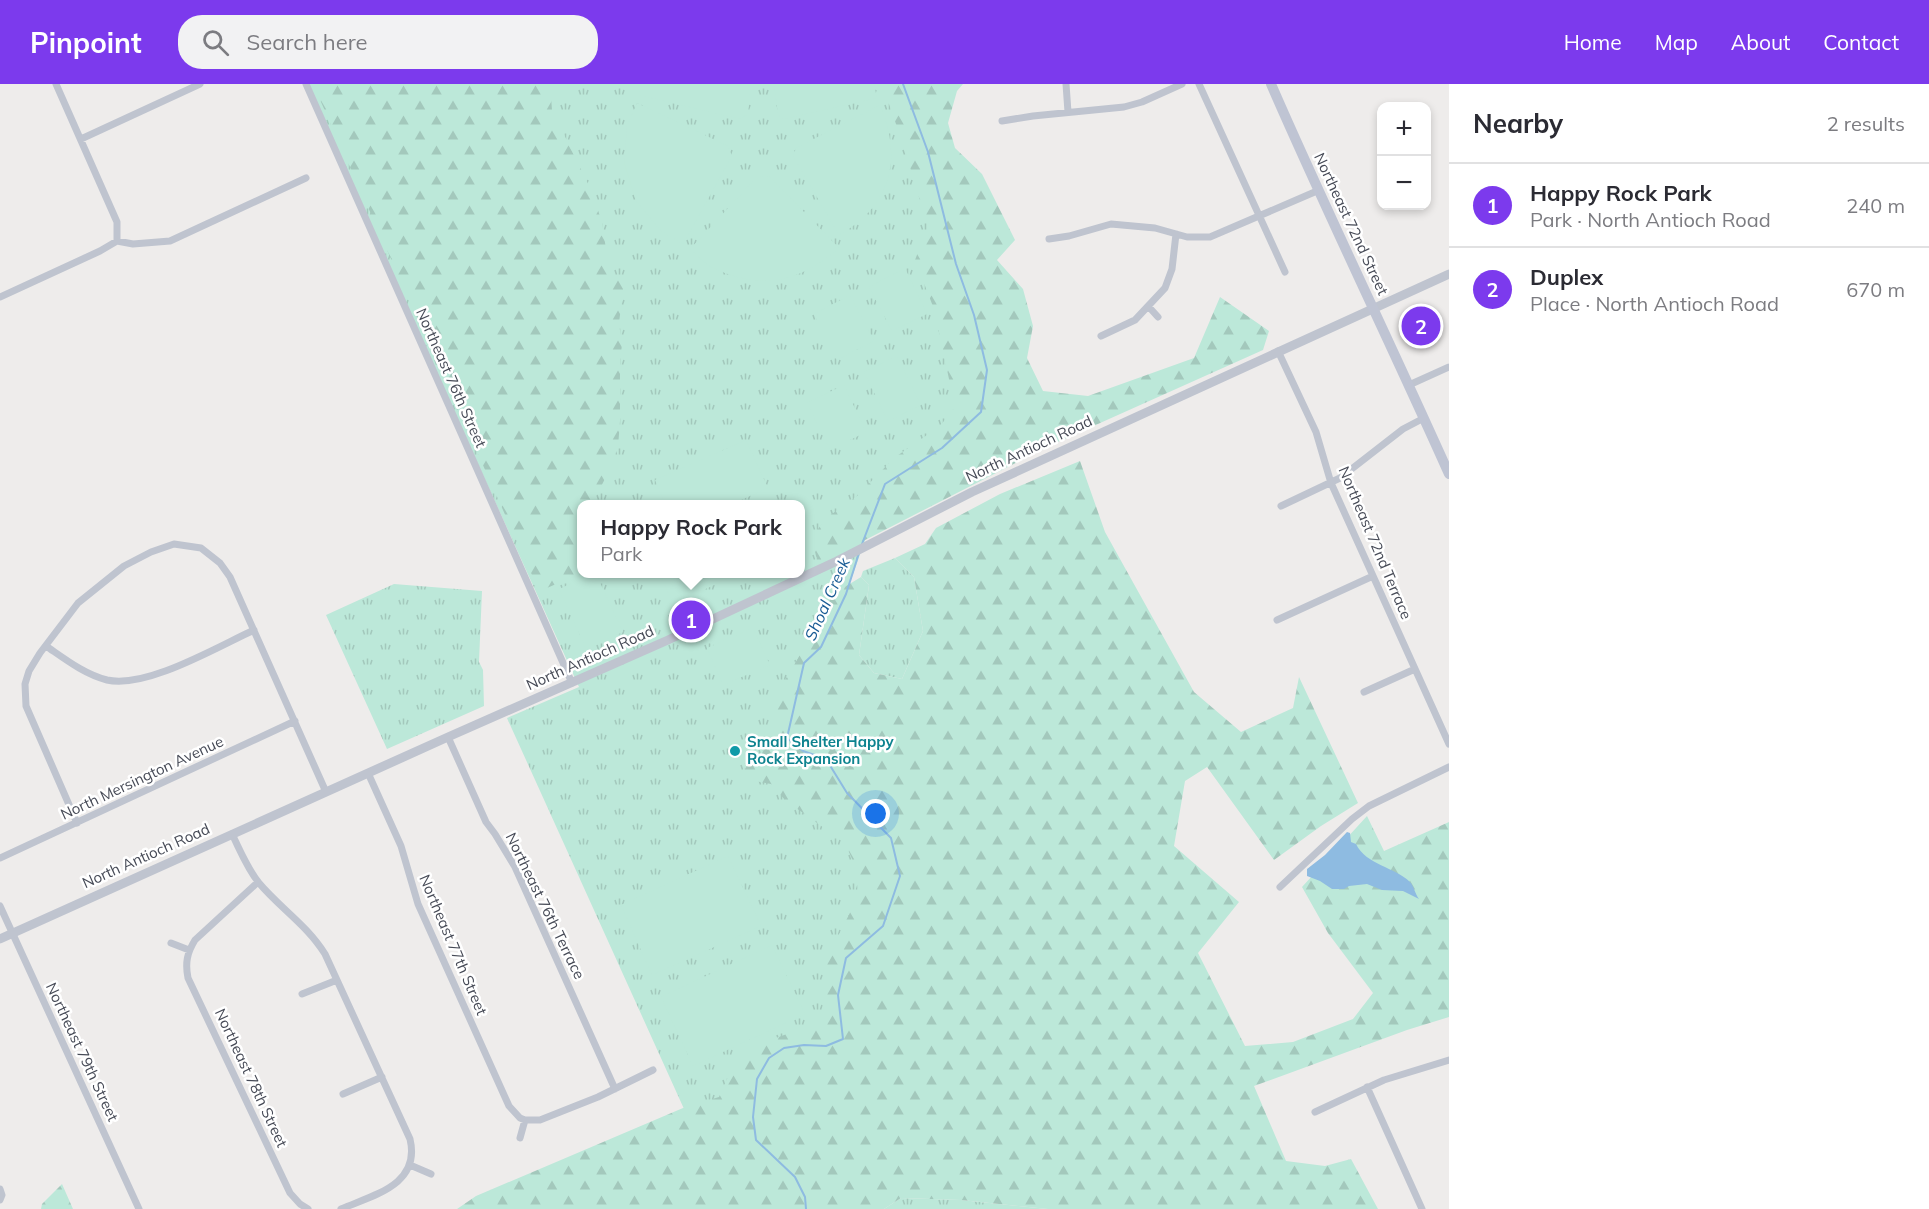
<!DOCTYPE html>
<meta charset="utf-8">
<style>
:root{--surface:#fff;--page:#f2f2f3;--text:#2b2b33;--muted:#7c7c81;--line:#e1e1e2;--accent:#7c3aed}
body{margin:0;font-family:Mulish,sans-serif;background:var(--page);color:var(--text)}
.controls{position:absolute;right:18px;top:18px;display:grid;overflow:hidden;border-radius:12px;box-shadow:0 3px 9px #0003}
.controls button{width:54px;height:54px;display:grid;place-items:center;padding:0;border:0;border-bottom:2px solid var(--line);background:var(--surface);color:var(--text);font:30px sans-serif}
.you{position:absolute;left:876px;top:730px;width:21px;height:21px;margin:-15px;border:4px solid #fff;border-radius:50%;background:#1a73e8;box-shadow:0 0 0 9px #1a73e833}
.badge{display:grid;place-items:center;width:39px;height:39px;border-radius:50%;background:var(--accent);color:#fff;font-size:20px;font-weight:700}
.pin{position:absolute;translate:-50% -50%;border:3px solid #fff;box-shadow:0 2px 6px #0006}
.popup{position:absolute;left:577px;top:416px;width:228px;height:78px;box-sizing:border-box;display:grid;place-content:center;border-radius:12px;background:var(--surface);filter:drop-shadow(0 2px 4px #0005);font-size:20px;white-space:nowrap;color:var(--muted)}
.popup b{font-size:22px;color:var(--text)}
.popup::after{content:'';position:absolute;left:50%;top:100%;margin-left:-12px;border:12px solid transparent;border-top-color:var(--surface)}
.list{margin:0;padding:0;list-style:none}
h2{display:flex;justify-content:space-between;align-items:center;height:78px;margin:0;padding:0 24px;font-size:26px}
h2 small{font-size:20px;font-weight:400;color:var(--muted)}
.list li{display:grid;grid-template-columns:39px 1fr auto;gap:18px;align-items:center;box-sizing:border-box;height:84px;padding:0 24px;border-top:2px solid var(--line)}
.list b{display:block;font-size:22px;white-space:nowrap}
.list p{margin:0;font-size:20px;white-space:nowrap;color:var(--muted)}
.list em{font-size:20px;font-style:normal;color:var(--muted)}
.icon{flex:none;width:33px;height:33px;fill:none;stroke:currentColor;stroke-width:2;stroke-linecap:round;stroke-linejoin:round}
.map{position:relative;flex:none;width:1449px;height:1125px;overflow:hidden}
header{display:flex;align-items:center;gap:36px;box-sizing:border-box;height:84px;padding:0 30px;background:var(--accent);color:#fff}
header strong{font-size:28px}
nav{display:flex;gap:33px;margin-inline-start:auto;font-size:21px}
.search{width:420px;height:54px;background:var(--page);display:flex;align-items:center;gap:15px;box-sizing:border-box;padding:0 21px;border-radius:24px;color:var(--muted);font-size:22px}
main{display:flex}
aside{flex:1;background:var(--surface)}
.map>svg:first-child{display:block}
</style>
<header>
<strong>Pinpoint</strong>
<div class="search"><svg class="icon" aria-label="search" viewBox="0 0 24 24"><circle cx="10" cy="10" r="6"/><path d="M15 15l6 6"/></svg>Search here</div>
<nav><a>Home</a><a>Map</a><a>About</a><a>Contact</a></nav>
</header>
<main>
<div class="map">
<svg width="1449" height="1125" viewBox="0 0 1449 1125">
<defs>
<pattern id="grass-tufts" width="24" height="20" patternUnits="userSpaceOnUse" patternTransform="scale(1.5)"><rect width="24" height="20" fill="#bce8d9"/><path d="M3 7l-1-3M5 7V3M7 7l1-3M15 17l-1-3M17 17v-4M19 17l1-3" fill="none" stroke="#a3c8bc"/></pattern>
<pattern id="forest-firs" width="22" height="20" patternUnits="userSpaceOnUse" patternTransform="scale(1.5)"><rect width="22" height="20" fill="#bce8d9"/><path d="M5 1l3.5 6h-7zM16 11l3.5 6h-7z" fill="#a3c8bc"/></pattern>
</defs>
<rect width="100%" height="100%" fill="#eeeceb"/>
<path fill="url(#grass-tufts)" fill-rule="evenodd" d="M306 0H905L981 328 885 400 846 510 891 754 843 955 723 1111 507 634 579 603ZM582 420H801V490H582Z
M895 474 914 493 923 547 902 595 874 589 859 571 869 501 861 493 863 487Z
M394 500 482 507 479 578 483 586 484 622 387 665 326 531Z
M901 1114 961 1116 1048 1125H884Z"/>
<path fill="url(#forest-firs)" d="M313 0H565L551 13 552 26 593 110 602 139 606 165 613 191 624 199 619 239 622 261 620 275V337L618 363 609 387 592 420H582L581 448 576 469 581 481V489L547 504 536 500Z
M882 0H963L957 7 948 39 955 64 982 90 1015 156 997 176 1023 205 1033 242 1027 274 1043 307 1088 312 1194 274 1220 213 1269 247 1263 266 1051 361 820 479 816 472 812 454 825 435 857 412 894 374 940 342 955 323 934 225 915 176 928 143 903 60Z
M1080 377 1105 448 1194 608 1241 648 1293 624 1299 593 1358 719 1321 742 1274 776 1207 683 1185 697 1174 762 1239 818 1198 869 1245 962 1293 958 1353 935 1373 909 1328 849 1302 803 1367 732 1384 767 1449 738V933L1407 946 1254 1002 1286 1077 1325 1082 1351 1075 1378 1125H1048L961 1116 901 1114 884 1125H457L476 1112 683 1024 719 1013 735 977 776 954 822 937 825 878 858 813 856 784 845 759 785 716 771 700 750 696 743 681 763 667 773 641 777 610 799 572 825 515 861 493 869 501 859 571 874 589 902 595 923 547 914 493 895 474 925 460 936 444 1000 410Z
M62 1100 73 1125H41L42 1120Z"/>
<path fill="#bce8d9" d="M642 0H751L748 30 740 35 639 11Z
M774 0H874L877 14 784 35 778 31Z
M637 19 728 62 732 72 683 160 661 147 636 117 624 78 627 42Z
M880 21C903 75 891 122 839 151L793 72 796 64Z
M769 92 839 164C799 199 760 207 711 183 704 179 697 171 690 165L757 93Z
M905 184 927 230 892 247 869 203Z
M850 211 874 257 837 276 814 230Z
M897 272 921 321 888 337 864 288Z
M844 301 866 348 830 366 807 319Z
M746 356 768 404 732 420H665L655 396Z
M592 490H596L623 548 586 565 559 505Z
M660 490H738L673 520Z
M753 544 770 581 723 601 707 564Z
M728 772 761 842 652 891 621 821Z
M772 861 805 930 693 982 661 913Z"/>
<path fill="#8ebbe1" d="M1347 748 1350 749 1351 758 1356 760C1366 781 1395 783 1410 798 1414 802 1415 810 1419 815L1403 807 1382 806 1367 800 1349 802 1344 805H1332L1320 797 1307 792V785L1325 771Z"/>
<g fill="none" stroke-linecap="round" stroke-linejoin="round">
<path stroke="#8ebbe1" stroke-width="2" d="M862 460 885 400 942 364 981 328 987 286 974 231 956 180 928 68 903 0
M806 1125 805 1113 795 1093 756 1056 753 1033 757 995 769 974 784 964 804 961 826 962 843 955 838 911 846 874 883 842 900 792 891 754 847 709 826 675 803 667 787 654 804 579 821 563 846 510 859 469"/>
<path stroke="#bfc4cf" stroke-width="7" d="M56 0 117 138V157
M306 0 572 599
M1066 0 1068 28
M1199 0 1285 188
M1002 37 1033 32 1124 23 1142 18 1182 0
M81 55 200 0
M1049 155 1069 152 1111 140 1155 144 1187 153H1210L1317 107
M0 213 100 167 117 157 133 160 170 157 306 94
M1148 222 1158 233
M1101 252 1135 236 1165 204 1172 185 1176 150
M1278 267 1316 348 1331 399 1449 660
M1409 301 1449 283
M1281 422 1340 394 1403 345 1424 334
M1277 536 1373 492
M46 562C65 575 84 590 107 596 146 605 217 563 254 546
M1364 608 1415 585
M448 653 486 738 495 750 515 783 615 1005
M368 689 401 762 418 820 509 1022 520 1034 525 1036H540L598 1013 653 986
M77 739 26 622 25 600 29 587 40 569 78 519 124 482 151 468 174 460 201 464 220 479 230 493 326 708
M232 750C240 766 247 784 259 799 280 824 307 841 325 870L410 1055C421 1101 373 1111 341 1125
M0 774 295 637
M258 798 195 856C187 869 185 879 188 894L290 1109 300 1120 308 1125
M1280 803 1352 735 1369 722 1449 683
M0 822 139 1125
M171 859 189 866
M302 910 337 896
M1367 1003 1422 1125
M343 1010 382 993
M1315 1028 1384 996 1449 976
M520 1054 525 1036
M410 1081 431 1090
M0 1105 2 1111 0 1116"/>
<path stroke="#bfc4cf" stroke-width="9" d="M0 855 448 653 668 556 837 477 972 408 1449 190"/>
<path stroke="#bfc4d3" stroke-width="10" d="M1271 0C1328 131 1391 260 1449 390"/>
</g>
<circle fill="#0f9aa8" stroke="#fff" stroke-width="2" cx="735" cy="667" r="6"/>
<g text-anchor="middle" stroke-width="5" stroke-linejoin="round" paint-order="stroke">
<g font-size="15" fill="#464a56" stroke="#fff">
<text transform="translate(1351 140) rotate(65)" y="5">Northeast 72nd Street</text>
<text transform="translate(451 294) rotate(66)" y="5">Northeast 76th Street</text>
<text transform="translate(1029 365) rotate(-25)" y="5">North Antioch Road</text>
<text transform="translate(1375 459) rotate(67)" y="5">Northeast 72nd Terrace</text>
<text transform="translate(590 574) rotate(-24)" y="5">North Antioch Road</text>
<text transform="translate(142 694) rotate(-25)" y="5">North Mersington Avenue</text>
<text transform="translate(146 772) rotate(-24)" y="5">North Antioch Road</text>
<text transform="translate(545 822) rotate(64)" y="5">Northeast 76th Terrace</text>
<text transform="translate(453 861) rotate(67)" y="5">Northeast 77th Street</text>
<text transform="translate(82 968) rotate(65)" y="5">Northeast 79th Street</text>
<text transform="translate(251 994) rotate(65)" y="5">Northeast 78th Street</text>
</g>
<g font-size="15" font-weight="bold" fill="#0d838f" stroke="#fff" text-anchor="start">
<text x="747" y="663">Small Shelter Happy<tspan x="747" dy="17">Rock Expansion</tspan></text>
</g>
<g font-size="16" font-style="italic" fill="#1a5c95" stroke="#fff">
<text transform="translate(827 515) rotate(-66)" y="6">Shoal Creek</text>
</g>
</g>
</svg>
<div class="controls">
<button>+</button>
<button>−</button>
</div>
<div class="you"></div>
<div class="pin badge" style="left:691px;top:536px">1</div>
<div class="popup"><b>Happy Rock Park</b>Park</div>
<div class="pin badge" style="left:1421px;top:242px">2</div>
</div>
<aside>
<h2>Nearby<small>2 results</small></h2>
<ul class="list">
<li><span class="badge">1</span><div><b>Happy Rock Park</b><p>Park · North Antioch Road</p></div><em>240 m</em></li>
<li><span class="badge">2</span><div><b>Duplex</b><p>Place · North Antioch Road</p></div><em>670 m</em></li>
</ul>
</aside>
</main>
